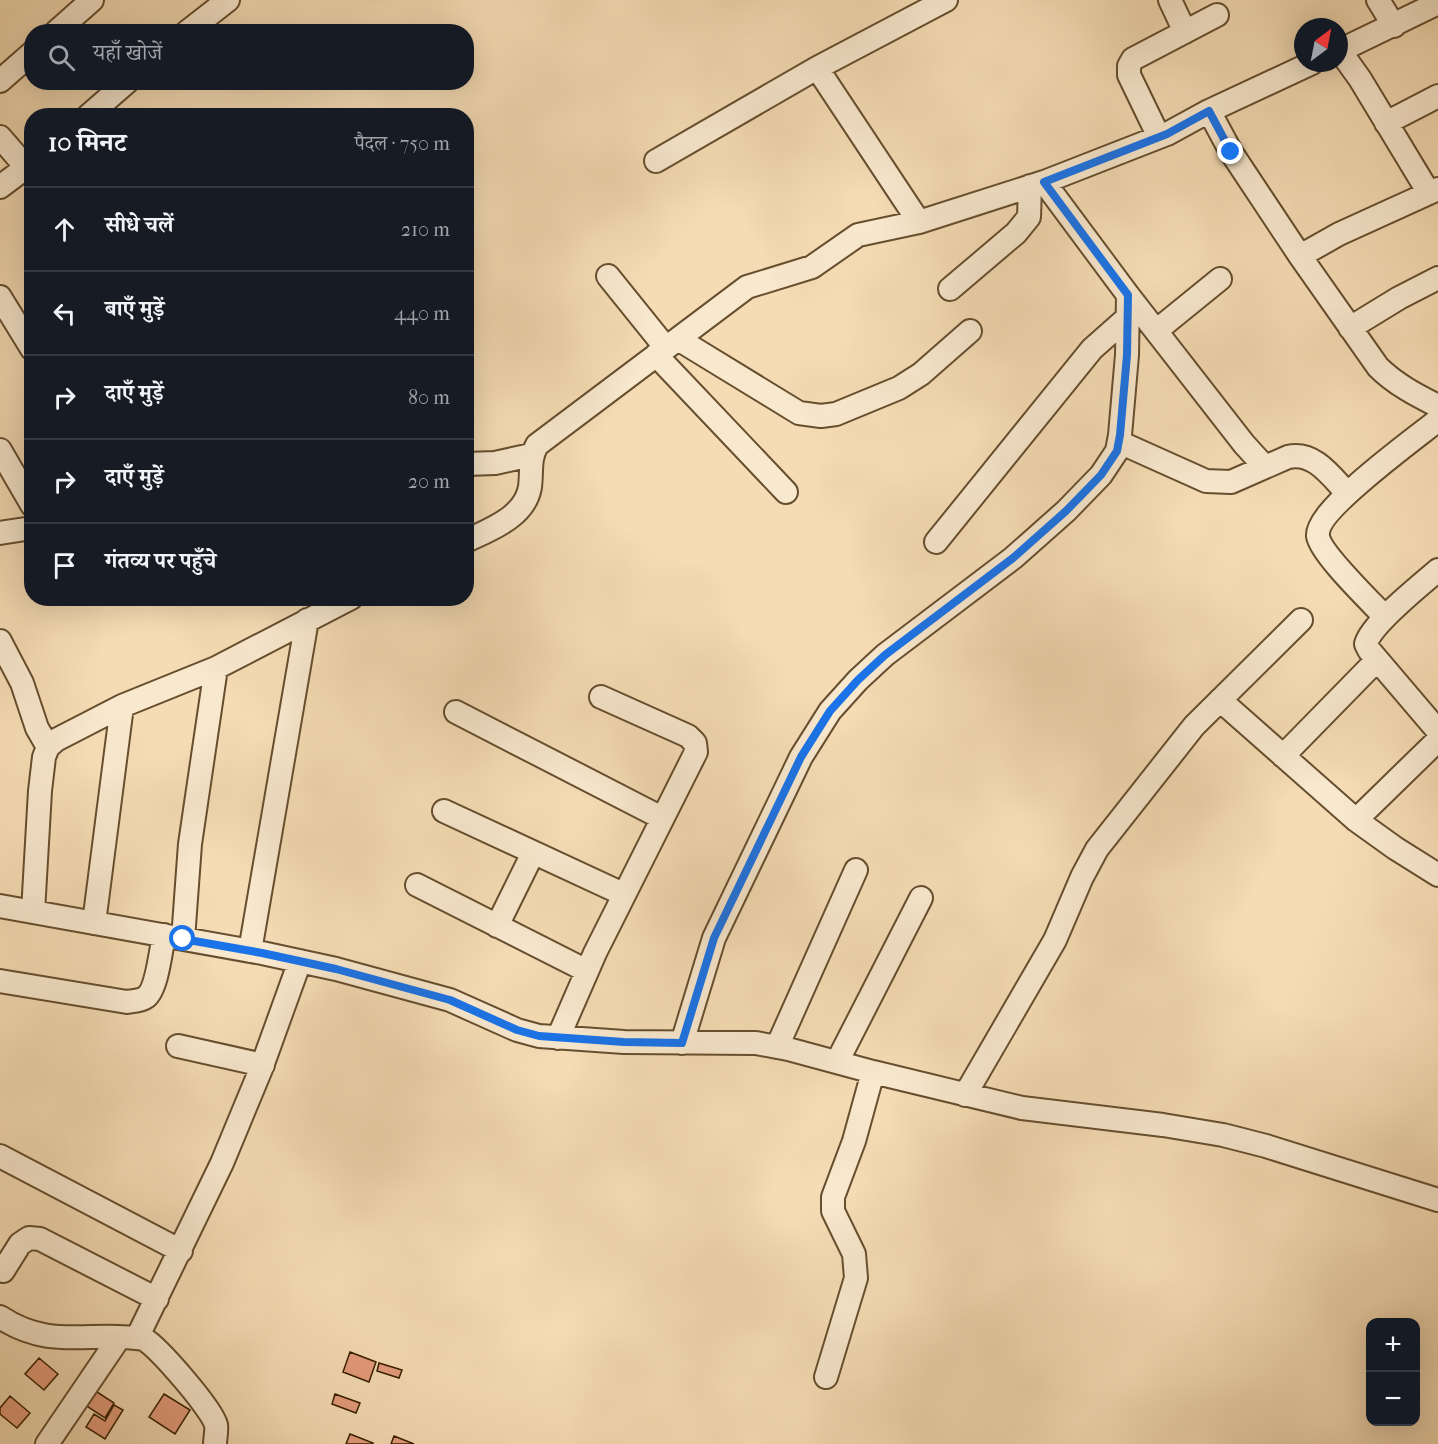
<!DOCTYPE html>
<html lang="hi">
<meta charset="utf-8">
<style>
:root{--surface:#171b24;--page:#242831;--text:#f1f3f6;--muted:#9ea1a6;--line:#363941}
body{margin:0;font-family:"IM FELL French Canon","Noto Serif Devanagari",serif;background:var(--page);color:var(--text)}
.controls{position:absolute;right:18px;bottom:18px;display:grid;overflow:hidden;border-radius:12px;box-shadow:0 6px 24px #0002}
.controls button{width:54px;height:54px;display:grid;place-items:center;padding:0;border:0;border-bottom:2px solid var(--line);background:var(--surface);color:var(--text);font:30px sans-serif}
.compass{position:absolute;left:1294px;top:18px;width:54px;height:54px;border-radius:50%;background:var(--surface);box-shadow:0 6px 24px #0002;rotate:32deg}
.stop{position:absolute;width:18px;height:18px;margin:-14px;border:4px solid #1a73e8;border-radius:50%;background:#fff}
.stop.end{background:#1a73e8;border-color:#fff;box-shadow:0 2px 6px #0008}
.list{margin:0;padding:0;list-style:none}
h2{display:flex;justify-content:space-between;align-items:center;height:78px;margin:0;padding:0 24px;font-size:26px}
h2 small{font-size:20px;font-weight:400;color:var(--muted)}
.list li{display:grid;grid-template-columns:39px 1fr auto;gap:18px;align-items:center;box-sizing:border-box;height:84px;padding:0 24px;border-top:2px solid var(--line)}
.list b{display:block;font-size:22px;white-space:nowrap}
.list em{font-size:20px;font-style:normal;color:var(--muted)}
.icon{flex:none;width:33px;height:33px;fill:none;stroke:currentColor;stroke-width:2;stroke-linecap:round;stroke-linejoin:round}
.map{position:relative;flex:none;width:1438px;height:1444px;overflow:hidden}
.search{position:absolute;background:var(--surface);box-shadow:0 6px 24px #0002;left:24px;top:24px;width:450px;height:66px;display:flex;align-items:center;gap:15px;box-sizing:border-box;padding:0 21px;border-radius:24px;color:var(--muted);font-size:22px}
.panel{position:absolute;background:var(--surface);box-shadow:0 6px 24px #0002;left:24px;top:108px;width:450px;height:498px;border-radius:24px}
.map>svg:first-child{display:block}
</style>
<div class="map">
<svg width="1438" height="1444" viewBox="0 0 1438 1444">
<rect width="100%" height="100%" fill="#f5dcb4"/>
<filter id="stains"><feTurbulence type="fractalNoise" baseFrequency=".00333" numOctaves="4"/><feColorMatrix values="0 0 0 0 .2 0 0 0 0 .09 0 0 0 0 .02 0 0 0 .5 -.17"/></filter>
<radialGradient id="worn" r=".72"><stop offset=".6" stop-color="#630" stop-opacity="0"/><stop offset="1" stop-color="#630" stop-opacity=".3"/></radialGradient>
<path fill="#e49c7c" stroke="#371f01" stroke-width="1.5" d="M350 1352 376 1362 369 1382 343 1372Z
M39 1358 58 1374 44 1390 25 1374Z
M379 1363 402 1370 399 1378 377 1371Z
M94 1390 114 1403 105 1418 85 1405Z
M164 1394 190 1410 175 1434 149 1417Z
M335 1394 360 1403 356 1413 332 1404Z
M10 1396 30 1413 17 1428 0 1414V1408Z
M114 1405 123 1410 105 1439 86 1427 94 1414 105 1421Z
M350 1434 373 1443 372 1444H346Z
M394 1436 414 1444H391Z"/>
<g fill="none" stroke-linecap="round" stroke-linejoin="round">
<defs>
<path id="minor" d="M1170 0 1185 32
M1378 0 1394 26
M56 32 92 0
M187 32 228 0
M1339 51 1438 3
M1340 51 1360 79 1429 193
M817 68 919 222
M0 81 32 53
M1209 111 1231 152 1300 256 1378 367C1395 384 1416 395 1438 406
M88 116 127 82
M1386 123 1438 96
M0 137 26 167
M1159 137 1129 75V66L1133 59 1217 15
M656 161 817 68 946 0
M1044 182 1128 295 1244 444 1265 467
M0 187 32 163
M1300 256 1339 234 1438 189
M608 276 666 348
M950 289 1016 233 1029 217 1030 186
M0 297 32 349
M1350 328 1399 298 1438 278
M1156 331 1220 279
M678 339 799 413 821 416 836 414 899 388 921 374 970 331
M656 355 786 492
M1119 442 1206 481 1231 482 1288 457C1314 451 1331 476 1347 493
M0 450 32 505
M466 464 495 463 531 455
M0 533 32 528
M466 541C491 529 525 517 530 487 532 471 529 459 537 445L747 287 812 267 858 235 919 222 1044 182 1167 134 1209 111 1312 63
M936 542 1092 349 1127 318
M1438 570C1421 585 1371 624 1366 644L1369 650 1438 731
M1385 617C1372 603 1320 553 1318 536 1315 510 1416 438 1438 420
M0 641 22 683 37 728 48 747
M1220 700 1356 820 1395 848 1438 875
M456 712 662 818
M1283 756 1377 660
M444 811 623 894
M1356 820 1438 740
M417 885 587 971
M0 906 262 953 336 969 450 1000 517 1030 539 1036 624 1042 756 1043 788 1049 873 1072 1022 1108 1163 1125 1223 1135 1266 1146 1438 1200
M33 912 40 791 44 757 48 747 56 740 122 706 216 668 351 598
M94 923 122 706
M497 926 533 853
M183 939 190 844 216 668
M250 951 307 620
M0 981 127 1002C133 1001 141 1001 146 997 157 989 161 949 164 935
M558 1038 595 953 696 752 695 743 688 736 601 697
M682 1043 714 938 801 757 830 711 858 680 885 655 1013 558 1066 511 1101 475 1117 451 1120 435 1127 355 1128 295
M178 1046 263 1065
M777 1047 856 870
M837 1062 921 898
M965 1095 1055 940 1082 877 1097 849 1194 726 1301 620
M0 1156 181 1251
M3 1271 20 1244 29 1238 40 1239 157 1299
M0 1317C51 1351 90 1330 144 1339 159 1348 212 1409 216 1425 217 1431 215 1438 215 1444
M137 1338 222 1163 261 1069 300 961
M826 1377 856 1278 854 1254 833 1211V1197L854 1141 873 1072
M47 1444 119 1338"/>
</defs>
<use href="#minor" stroke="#664e2e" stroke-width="26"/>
<use href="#minor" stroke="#f8e8ce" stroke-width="22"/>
</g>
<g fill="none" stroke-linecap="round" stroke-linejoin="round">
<path stroke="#1a73e8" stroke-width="8" d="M183 939 262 953 336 969 450 1000 517 1030 539 1036 624 1042 682 1043 714 938 801 757 830 711 858 680 885 655 1013 558 1066 511 1101 475 1117 451 1120 435 1127 355 1128 295 1044 182 1167 134 1209 111 1231 152"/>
</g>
<rect width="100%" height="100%" filter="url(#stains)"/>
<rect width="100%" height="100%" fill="url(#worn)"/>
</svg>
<div class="controls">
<button>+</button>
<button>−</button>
</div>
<svg class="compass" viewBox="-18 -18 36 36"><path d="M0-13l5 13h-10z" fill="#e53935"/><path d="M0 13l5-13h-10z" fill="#9ea1a6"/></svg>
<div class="stop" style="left:183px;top:939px"></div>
<div class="stop end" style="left:1231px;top:152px"></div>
<div class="search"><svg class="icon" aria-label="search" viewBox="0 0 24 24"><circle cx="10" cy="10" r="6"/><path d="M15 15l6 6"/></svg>यहाँ खोजें</div>
<section class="panel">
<h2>10 मिनट<small>पैदल · 750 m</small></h2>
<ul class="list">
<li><svg class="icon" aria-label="ahead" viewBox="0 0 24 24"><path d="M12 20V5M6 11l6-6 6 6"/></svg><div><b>सीधे चलें</b></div><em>210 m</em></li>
<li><svg class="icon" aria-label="left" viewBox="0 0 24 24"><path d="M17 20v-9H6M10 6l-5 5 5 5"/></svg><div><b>बाएँ मुड़ें</b></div><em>440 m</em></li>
<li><svg class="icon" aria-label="right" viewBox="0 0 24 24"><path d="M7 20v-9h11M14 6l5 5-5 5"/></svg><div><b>दाएँ मुड़ें</b></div><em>80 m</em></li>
<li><svg class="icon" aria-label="right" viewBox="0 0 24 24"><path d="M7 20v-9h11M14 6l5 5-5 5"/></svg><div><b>दाएँ मुड़ें</b></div><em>20 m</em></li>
<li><svg class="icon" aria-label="arrive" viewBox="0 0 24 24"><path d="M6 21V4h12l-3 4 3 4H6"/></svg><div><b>गंतव्य पर पहुँचे</b></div></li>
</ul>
</section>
</div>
